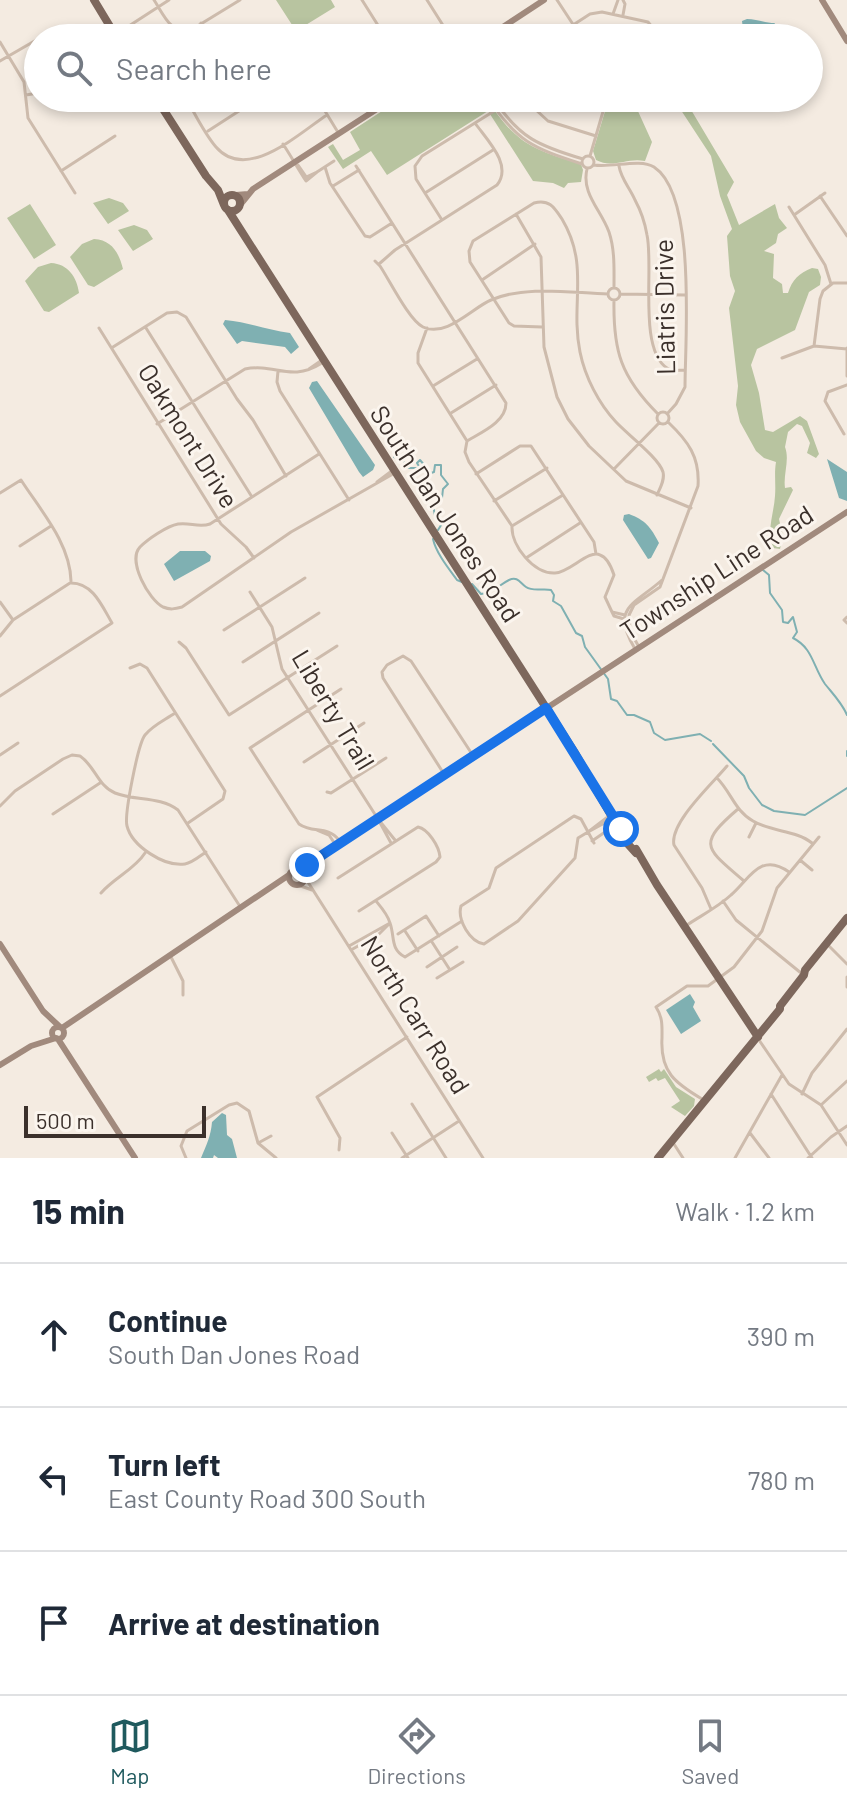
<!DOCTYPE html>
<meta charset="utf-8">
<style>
:root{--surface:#fff;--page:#f6f6f7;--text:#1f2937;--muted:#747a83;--line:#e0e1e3;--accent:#1f5a5e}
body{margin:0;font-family:Barlow,sans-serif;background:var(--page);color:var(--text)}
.scale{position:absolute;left:24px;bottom:20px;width:182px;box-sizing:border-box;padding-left:8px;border:4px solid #3b302b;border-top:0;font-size:22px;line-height:28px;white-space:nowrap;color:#3b302b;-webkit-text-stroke:6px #fbf5ee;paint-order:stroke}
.stop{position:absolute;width:24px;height:24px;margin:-18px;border:6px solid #1a73e8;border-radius:50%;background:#fff}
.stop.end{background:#1a73e8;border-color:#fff;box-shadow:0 2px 8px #0008}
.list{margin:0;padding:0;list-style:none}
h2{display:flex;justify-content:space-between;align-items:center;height:104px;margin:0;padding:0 32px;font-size:34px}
h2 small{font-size:26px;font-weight:400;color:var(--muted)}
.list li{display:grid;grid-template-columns:52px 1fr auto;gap:24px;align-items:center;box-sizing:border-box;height:144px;padding:0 32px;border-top:2px solid var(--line)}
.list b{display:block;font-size:30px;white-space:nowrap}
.list p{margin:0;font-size:26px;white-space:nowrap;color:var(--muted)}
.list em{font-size:26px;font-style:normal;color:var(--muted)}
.icon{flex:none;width:44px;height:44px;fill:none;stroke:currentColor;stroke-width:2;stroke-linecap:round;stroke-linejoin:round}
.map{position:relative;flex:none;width:847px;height:1158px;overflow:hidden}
.search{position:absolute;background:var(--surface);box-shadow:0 4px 12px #0003;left:24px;right:24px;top:24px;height:88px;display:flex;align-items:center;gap:20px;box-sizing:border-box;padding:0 28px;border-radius:44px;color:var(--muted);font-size:30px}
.sheet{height:536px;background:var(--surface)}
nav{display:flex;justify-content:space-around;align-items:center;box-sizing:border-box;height:112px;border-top:2px solid var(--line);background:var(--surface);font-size:22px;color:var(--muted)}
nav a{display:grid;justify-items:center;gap:4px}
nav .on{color:var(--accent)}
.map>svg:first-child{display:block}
</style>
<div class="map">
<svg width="847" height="1158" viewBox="0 0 847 1158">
<rect width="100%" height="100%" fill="#f4ebe1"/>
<path fill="#b8c4a0" d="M276 0H331L335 7 296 31Z
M402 98H486C516 143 530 149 581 164L583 170 581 182 568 183 564 188 553 183 533 181 488 111 387 175 371 151 343 169 328 147 333 144 343 160 360 150 350 132Z
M609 98H632L652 142 645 161C627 157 613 169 596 160L593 151Z
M673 98H684L734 182 727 195 739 225 775 204 779 218 787 228 778 234 776 243 764 251 774 254 773 278 782 284 783 293H788C792 280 799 273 812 268L818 269 821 277 820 285 809 292 795 330 757 349 751 365 759 393 765 430 773 432 800 416 807 421 819 454 816 458 807 453 810 443 802 426 797 424 788 432 785 447C790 460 783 474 785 488L791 487 793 490 779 519 783 536 780 549 773 548C766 532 774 513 775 496 776 484 774 474 776 462L764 458 756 451 740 422 736 405 738 386 729 308 735 291 730 276 727 236 732 229 720 196 711 156Z
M109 198 123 203 129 211 108 224 93 203Z
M30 204 56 245 34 259 7 218Z
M134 225 147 230 153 239 133 251 118 230Z
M94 239C112 240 119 253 123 269L94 287 88 285 70 257 82 244Z
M51 263C68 264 77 277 79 293L49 312 44 311 25 281 38 267Z
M659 1069 661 1072 664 1069 676 1087 695 1099 694 1106 685 1116 671 1107 680 1101 665 1078 658 1081 656 1078 649 1082 646 1077Z"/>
<path fill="#7fb0b2" d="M747 19C757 19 765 23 775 23L771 30 773 36 767 33 754 38H744L742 21Z
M225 320C248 322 267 330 290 333L299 347 291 354 285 347 242 341 237 344 223 324Z
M317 381 375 465 373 470 363 477 359 472 309 388 312 382Z
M827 459 847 472V501L839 498Z
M629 514C645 520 651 527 659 543L651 558 648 559 623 520 624 515Z
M180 551H205L211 556 210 561 174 581 164 564Z
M690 994 695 1002 693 1007 701 1021 681 1034 666 1010Z
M222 1113 226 1115 227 1135 232 1139 237 1158H218L214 1155 213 1158H201C206 1146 211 1136 212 1122Z"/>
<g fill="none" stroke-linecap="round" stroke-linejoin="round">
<path stroke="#7fb0b2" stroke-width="2" d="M387 437 396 449 394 457 403 460 407 468H420L417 463 420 460 431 473 434 472 435 465H441V475L448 484 443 489 442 498 433 505 435 516 443 522 438 530
M433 539C436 553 449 569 457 580L462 582
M763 570 769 575 770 593 782 610 783 622 788 623 793 617 797 632 793 638C813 648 813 667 825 684 833 694 842 703 847 715
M472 584 481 594C493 593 499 585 509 580 518 576 520 583 526 587 533 592 543 588 551 590L554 595 553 601 561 606 576 633 582 636 585 647 608 679 611 699 617 701 627 715H634L650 722 654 733 665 740 700 734 711 741
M713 744 744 776 749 788 762 805 774 811 805 815 847 788
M847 751V756"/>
<path stroke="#cdbbac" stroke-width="3" d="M154 0C164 15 170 34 191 30L240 0
M362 0 386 38
M427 0 451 38
M557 0 582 38
M613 14 618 0
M623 15 625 4 623 0
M201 23 211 38
M115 35 169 0
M240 38 262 26 272 29 279 38
M553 38 590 14 602 12 648 22 661 38
M0 42 24 82 28 118 75 193
M0 61 38 39
M26 95 38 93
M186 98C195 114 204 133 216 147 247 183 299 133 327 115
M317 98 339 134
M488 98C517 142 533 148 582 164
M493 98C519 138 539 146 583 159
M523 98 548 121 596 136
M191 106 203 98
M208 131 259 98
M283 144C291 156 298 169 306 181L317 172 304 178
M582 162a6 6 0 1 1 12 0a6 6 0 1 1-12 0Z
M590 156 607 98
M298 165 307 178
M594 165C612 168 640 158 654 167 697 195 685 341 685 387L676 404 667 414
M356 166 506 403C506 422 482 432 467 441
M619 166C621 179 630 188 635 200 641 211 645 223 647 235 654 267 638 349 667 368 672 372 678 370 685 370
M325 167 330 183 365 236 370 237 392 223
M587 169C581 193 601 210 609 232 615 250 614 269 614 288
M61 171 115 136
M317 172 334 161
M333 186 359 170
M425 193 493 150
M820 196 847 236
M789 207 825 265 831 284
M516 214 541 257 544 347 557 397 568 419 589 446 626 481 691 508
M794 215 825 193
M442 220 416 179 415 166 422 156 499 108
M375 261 380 266C390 281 409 320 423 327 446 338 472 308 491 300 526 285 571 293 608 294
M379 264 395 250 497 185C513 165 487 140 475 123
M482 280 535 244
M608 294a6 6 0 1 1 12 0a6 6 0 1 1-12 0Z
M620 294 685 295
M614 300C613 351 621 377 658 414
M542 327 514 326 509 323 470 262 469 251 473 241 534 203C549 199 554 207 562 219 590 266 570 303 580 352 585 377 599 404 616 422 627 434 659 458 663 472 665 480 660 488 657 495
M99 328 221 524 246 547 254 558
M146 328 252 497
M427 328 418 353V363L467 441 465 452 469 462 512 526
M814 346 820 299 823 291 833 283H847
M113 347 167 313 177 312 186 317 237 399 253 420 286 476
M847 348V376
M782 358 814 346 847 349
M309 369 322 360
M278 371 277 382 280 391 349 500
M433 386 477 359
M657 418a6 6 0 1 1 12 0a6 6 0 1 1-12 0Z
M451 413 496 385
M157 424 245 369C276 363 290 383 322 363
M844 434 825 401 828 392 847 385
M319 454 210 524C198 528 190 522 178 524 167 526 148 539 140 547 127 561 149 600 163 607 170 610 175 609 182 607L291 532 393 474
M614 469 659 423
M476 474 520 446H531L594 542 596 554
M377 482 393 470
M0 493 21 480C41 511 70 543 71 581
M494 501 547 468
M512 526C511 546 534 574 555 573 569 573 589 549 600 555 607 557 612 569 614 575L605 597 612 612
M512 526 563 495
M20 546 51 526
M526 558 580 523
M250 592 272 627 282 669 378 819 395 840
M0 602 13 620
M847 617 844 620 847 623
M624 619 614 616 612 612 625 615
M224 630 305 578
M0 636 13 620 70 583
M179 642 186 648 229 715 337 646
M639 647 630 631 629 615 634 605 660 587 698 486C700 457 688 441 668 422
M635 649C610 607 634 605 662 580
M243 662 319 613
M130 668 140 664 147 668 225 791 223 799 188 823
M0 696 112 623C102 606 93 583 71 583
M175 713C165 720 153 725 145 735 138 744 124 815 127 826 132 846 164 867 185 864 192 863 200 856 206 852
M0 755 18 743
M304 762 364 723
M444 774 383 678 382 672 387 665 403 656 411 661 472 754
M717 778C731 792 735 811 753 821 771 832 796 830 812 843
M327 792 331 793 386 758
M0 806 15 791 63 759 72 755 80 756C95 766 98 786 115 793 135 801 160 796 178 810L241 908
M738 809C696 845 706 848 744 881
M53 814 100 783
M609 816 588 832 610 820
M378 819 391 843
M317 830 329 835 335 844
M588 832 578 838 575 858 518 921 484 944C470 942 457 920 461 906L489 888 496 868 574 816 581 819 594 843
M749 837 756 823
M339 840C327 825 313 834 299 824L250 748 341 689
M592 841 608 830
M800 860 812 870
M338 878 418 827C428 829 439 846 440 857L436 862 359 911
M306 879 483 1158
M298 885 312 890
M101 893C114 878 135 869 145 853
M376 901C381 907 388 915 390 923 395 937 390 949 405 957L462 921
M723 901 736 920 801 973
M711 909 702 888 674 845C669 823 713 783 727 766
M687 925C702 915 718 907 731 895 749 880 760 851 789 872
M405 931 418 951
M398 934 426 916 439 936
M432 942 450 970
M827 944 847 964
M349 946 390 923
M351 950 379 934 390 923
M170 955 183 981V995
M427 967 457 947
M847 977V987
M437 978 463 962
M759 1040 789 1084 821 1105 847 1145
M771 1094 812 1158
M802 1094 812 1073 847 1029
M702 1099C675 1083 660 1072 662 1038 662 1026 663 1018 656 1007L687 986H708L734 967 762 931 777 888 819 837
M412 1104 446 1158
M821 1105 847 1081
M392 1133 408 1158
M750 1133 769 1158
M672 1141 683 1158
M260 1142 271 1136
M339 1150 340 1138 317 1097 407 1037
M186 1158 181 1146 187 1131 229 1105 237 1103 249 1111 258 1143 276 1158
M402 1158 459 1121
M735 1158 782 1075
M808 1158 831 1137 847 1126"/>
<path stroke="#a18a7d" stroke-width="6" d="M822 0 847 41
M486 38 544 0
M236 195 248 194
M240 205 253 189 394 98
M289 877a8 8 0 1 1 16 0a8 8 0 1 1-16 0Z
M300 869 847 512
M0 944 43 1011 60 1027
M52 1033a6 6 0 1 1 12 0a6 6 0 1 1-12 0Z
M62 1028 289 875
M58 1039 135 1158
M0 1065 31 1046 56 1038"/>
<path stroke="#7d675c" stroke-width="8" d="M94 0 117 38
M156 98 206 176 218 190 224 205
M224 203a8 8 0 1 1 16 0a8 8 0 1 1-16 0Z
M228 210 575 753 627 843 636 853
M636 849 657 885 758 1037
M658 1158 780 1009V1006L804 975 805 970 847 918"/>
</g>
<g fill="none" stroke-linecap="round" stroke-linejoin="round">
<path stroke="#1a73e8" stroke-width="10" d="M307 865 546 708 621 829"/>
</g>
<g text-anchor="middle" stroke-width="6" stroke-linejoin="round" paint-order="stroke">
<g font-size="26" fill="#3b302b" stroke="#fbf5ee">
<text transform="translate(665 307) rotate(-91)" y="9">Liatris Drive</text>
<text transform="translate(188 436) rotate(58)" y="9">Oakmont Drive</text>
<text transform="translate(445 514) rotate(57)" y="9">South Dan Jones Road</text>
<text transform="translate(717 573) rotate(-33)" y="9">Township Line Road</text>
<text transform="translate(333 710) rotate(59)" y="9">Liberty Trail</text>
<text transform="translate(415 1015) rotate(58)" y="9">North Carr Road</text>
</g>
</g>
</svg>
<div class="scale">500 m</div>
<div class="stop" style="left:621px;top:829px"></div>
<div class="stop end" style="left:307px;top:865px"></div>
<div class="search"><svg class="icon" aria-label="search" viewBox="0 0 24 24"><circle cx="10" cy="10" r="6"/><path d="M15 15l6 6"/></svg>Search here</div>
</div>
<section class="sheet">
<h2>15 min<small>Walk · 1.2 km</small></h2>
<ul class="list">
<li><svg class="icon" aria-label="ahead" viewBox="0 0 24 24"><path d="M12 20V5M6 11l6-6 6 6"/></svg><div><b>Continue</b><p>South Dan Jones Road</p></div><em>390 m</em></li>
<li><svg class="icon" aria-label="left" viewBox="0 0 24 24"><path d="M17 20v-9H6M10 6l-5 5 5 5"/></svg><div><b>Turn left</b><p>East County Road 300 South</p></div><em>780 m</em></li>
<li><svg class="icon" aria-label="arrive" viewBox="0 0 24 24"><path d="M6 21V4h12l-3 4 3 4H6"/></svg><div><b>Arrive at destination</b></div></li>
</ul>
</section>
<nav>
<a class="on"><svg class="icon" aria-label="map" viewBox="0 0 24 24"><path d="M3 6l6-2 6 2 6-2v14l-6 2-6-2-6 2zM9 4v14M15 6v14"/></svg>Map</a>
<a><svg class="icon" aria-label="directions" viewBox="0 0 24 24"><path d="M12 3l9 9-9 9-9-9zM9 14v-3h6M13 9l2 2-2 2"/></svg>Directions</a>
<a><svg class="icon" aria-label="saved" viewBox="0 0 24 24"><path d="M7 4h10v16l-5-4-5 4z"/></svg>Saved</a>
</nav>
